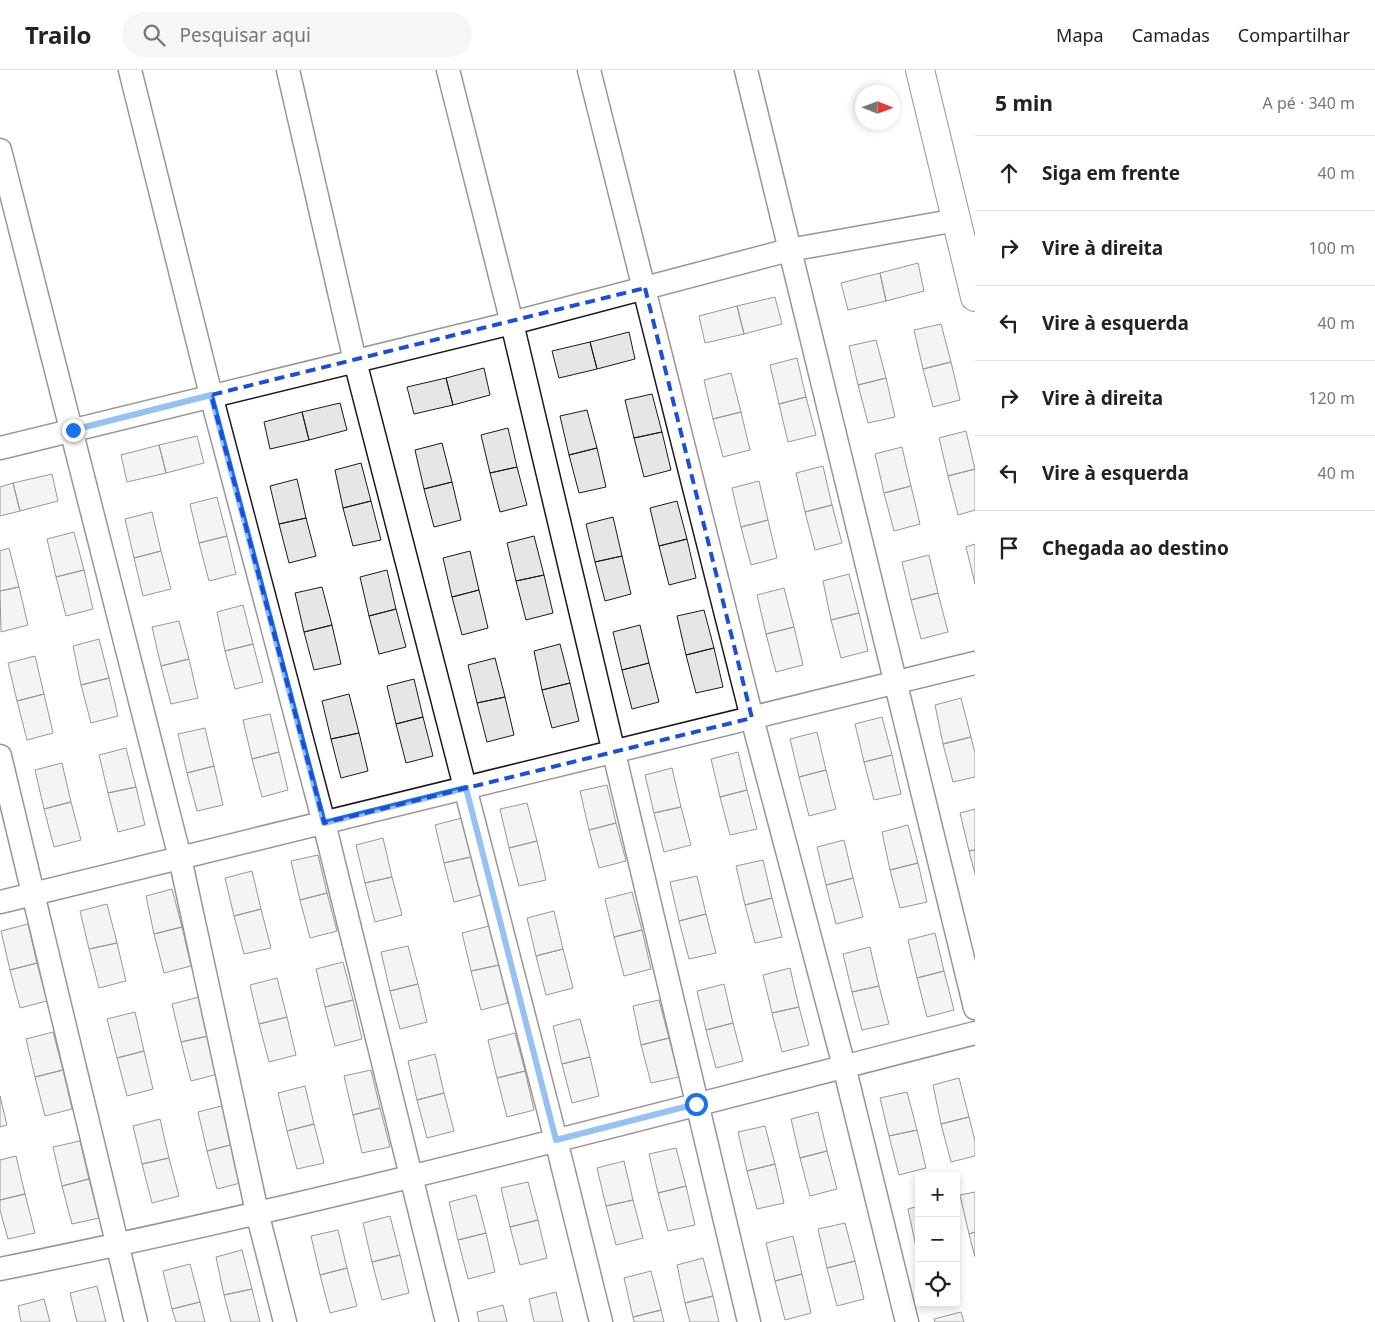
<!DOCTYPE html>
<html lang="pt">
<meta charset="utf-8">
<style>
:root{--surface:#fff;--page:#f6f6f6;--text:#222;--muted:#767676;--line:#e0e0e0}
body{margin:0;font-family:"Noto Sans",sans-serif;background:var(--page);color:var(--text)}
.controls{position:absolute;right:15px;bottom:15px;display:grid;overflow:hidden;border-radius:5px;box-shadow:0 2px 8px #0003}
.controls button{width:45px;height:45px;display:grid;place-items:center;padding:0;border:0;border-bottom:1px solid var(--line);background:var(--surface);color:var(--text);font:25px sans-serif}
.compass{position:absolute;left:855px;top:15px;width:45px;height:45px;border-radius:50%;background:var(--surface);box-shadow:0 2px 8px #0003;rotate:91deg}
.stop{position:absolute;width:15px;height:15px;margin:-11px;border:4px solid #1a73e8;border-radius:50%;background:#fff}
.stop.end{background:#1a73e8;border-color:#fff;box-shadow:0 1px 5px #0008}
.list{margin:0;padding:0;list-style:none}
h2{display:flex;justify-content:space-between;align-items:center;height:65px;margin:0;padding:0 20px;font-size:21px}
h2 small{font-size:16px;font-weight:400;color:var(--muted)}
.list li{display:grid;grid-template-columns:32px 1fr auto;gap:15px;align-items:center;box-sizing:border-box;height:75px;padding:0 20px;border-top:1px solid var(--line)}
.list b{display:block;font-size:19px;white-space:nowrap}
.list em{font-size:16px;font-style:normal;color:var(--muted)}
.icon{flex:none;width:28px;height:28px;fill:none;stroke:currentColor;stroke-width:2;stroke-linecap:round;stroke-linejoin:round}
.map{position:relative;flex:none;width:975px;height:1252px;overflow:hidden}
header{display:flex;align-items:center;gap:30px;box-sizing:border-box;height:70px;padding:0 25px;background:var(--surface);border-bottom:1px solid var(--line)}
header strong{font-size:24px}
nav{display:flex;gap:28px;margin-inline-start:auto;font-size:18px}
.search{width:350px;height:45px;background:var(--page);display:flex;align-items:center;gap:12px;box-sizing:border-box;padding:0 18px;border-radius:28px;color:var(--muted);font-size:19px}
main{display:flex}
aside{flex:1;background:var(--surface)}
.map>svg:first-child{display:block}
</style>
<header>
<strong>Trailo</strong>
<div class="search"><svg class="icon" aria-label="search" viewBox="0 0 24 24"><circle cx="10" cy="10" r="6"/><path d="M15 15l6 6"/></svg>Pesquisar aqui</div>
<nav><a>Mapa</a><a>Camadas</a><a>Compartilhar</a></nav>
</header>
<main>
<div class="map">
<svg width="975" height="1252" viewBox="0 0 975 1252">
<rect width="100%" height="100%" fill="#fff"/>
<path fill="#e6e6e6" stroke="#1a1a1a" d="M918 193 924 221 886 231 880 203Z
M880 203 886 231 848 240 841 213Z
M775 227 782 254 744 264 737 236Z
M737 236 744 264 705 273 699 246Z
M941 254 951 292 923 299 914 260Z
M629 262 635 289 597 299 590 272Z
M876 270 886 308 858 315 849 276Z
M590 272 597 299 559 308 552 281Z
M797 288 806 327 779 334 770 295Z
M951 292 960 330 933 337 923 299Z
M484 298 490 325 453 335 446 308Z
M731 303 741 342 713 349 704 310Z
M446 308 453 335 414 344 407 317Z
M886 308 895 347 868 353 858 315Z
M652 324 662 362 634 368 625 330Z
M806 327 816 365 788 372 779 334Z
M340 333 347 360 309 370 302 342Z
M587 340 597 378 569 385 560 346Z
M302 342 309 370 270 379 264 352Z
M741 342 750 380 723 387 713 349Z
M508 358 517 397 490 403 481 365Z
M966 361 975 399 948 406 939 368Z
M662 362 671 400 644 407 634 368Z
M197 366 204 393 166 403 159 375Z
M442 373 452 412 424 419 415 380Z
M159 375 166 403 127 412 121 385Z
M902 377 911 416 884 423 875 384Z
M597 378 606 417 579 423 569 385Z
M361 393 371 431 343 438 335 400Z
M823 396 832 435 805 442 796 403Z
M517 397 527 435 500 442 490 403Z
M975 399V440L958 445 948 406Z
M52 404 58 431 20 441 13 413Z
M297 409 306 448 279 454 270 416Z
M759 411 768 450 741 457 732 418Z
M452 412 461 450 434 457 424 419Z
M13 413 20 441 0 446V417Z
M911 416 920 454 894 461 884 423Z
M217 427 227 466 199 473 190 434Z
M371 431 381 470 353 476 343 438Z
M677 431 687 469 659 476 650 438Z
M832 435 842 473 815 480 805 442Z
M152 442 161 481 134 488 125 449Z
M613 447 622 486 595 492 586 454Z
M306 448 316 486 289 493 279 454Z
M768 450 777 488 751 495 741 457Z
M74 462 84 500 56 507 47 469Z
M227 466 236 504 209 511 199 473Z
M534 466 544 505 516 511 507 473Z
M687 469 696 508 669 515 659 476Z
M975 474V514L966 477Z
M9 478 19 517 0 521V481Z
M161 481 171 519 143 526 134 488Z
M470 481 479 520 452 527 443 488Z
M929 485 938 523 911 530 902 492Z
M622 486 631 524 605 531 595 492Z
M84 500 93 539 66 546 56 507Z
M387 500 396 539 369 546 360 507Z
M849 504 859 543 831 550 823 511Z
M544 505 553 543 526 550 516 511Z
M19 517 28 555 1 562 0 521Z
M322 517 332 555 304 562 295 523Z
M784 518 794 557 766 564 757 525Z
M479 520 488 558 462 565 452 527Z
M938 523 948 562 921 569 911 530Z
M243 535 253 574 225 581 217 542Z
M396 539 406 577 379 584 369 546Z
M704 540 714 578 686 585 677 546Z
M859 543 868 581 841 588 831 550Z
M179 551 189 589 161 596 152 557Z
M332 555 341 594 314 600 304 562Z
M640 555 649 593 622 600 613 562Z
M794 557 803 595 776 602 766 564Z
M99 569 109 608 81 615 73 576Z
M253 574 263 612 235 619 225 581Z
M560 574 570 613 542 620 534 581Z
M714 578 723 617 696 623 686 585Z
M35 586 44 624 17 631 8 593Z
M495 588 505 627 477 633 468 595Z
M189 589 198 628 171 634 161 596Z
M649 593 659 632 632 639 622 600Z
M109 608 118 646 91 653 81 615Z
M414 609 423 647 396 654 387 616Z
M570 613 579 651 552 658 542 620Z
M44 624 53 663 27 670 17 631Z
M349 624 359 663 331 669 322 631Z
M505 627 514 665 487 672 477 633Z
M961 628 971 667 943 674 935 635Z
M270 644 279 682 252 689 243 650Z
M423 647 433 686 406 693 396 654Z
M882 647 892 685 864 692 855 654Z
M205 658 214 696 187 703 178 664Z
M817 662 826 700 799 707 790 669Z
M359 663 368 701 341 708 331 669Z
M971 667 975 683V707L953 712 943 674Z
M126 678 136 717 108 723 99 685Z
M279 682 288 720 262 727 252 689Z
M738 682 747 720 720 727 711 689Z
M892 685 901 724 874 730 864 692Z
M62 693 71 732 44 739 35 700Z
M214 696 223 735 197 741 187 703Z
M672 698 681 737 654 743 645 705Z
M826 700 836 739 809 746 799 707Z
M607 715 616 753 589 760 580 721Z
M136 717 145 755 118 762 108 723Z
M747 720 757 759 730 765 720 727Z
M71 732 81 770 54 777 44 739Z
M527 733 537 771 509 778 500 739Z
M681 737 691 775 664 782 654 743Z
M975 739V780L969 781 960 743Z
M462 748 471 787 444 793 435 755Z
M616 753 626 791 599 798 589 760Z
M908 755 918 793 890 800 882 762Z
M383 768 392 807 365 813 356 775Z
M844 770 853 808 826 815 817 777Z
M537 771 546 810 519 816 509 778Z
M975 780V804L969 781Z
M318 785 327 823 300 830 291 791Z
M471 787 481 825 454 832 444 793Z
M763 790 772 828 745 835 736 796Z
M918 793 927 832 900 838 890 800Z
M252 801 261 839 234 846 225 808Z
M697 806 706 844 679 851 670 812Z
M392 807 402 845 375 852 365 813Z
M853 808 863 847 836 854 826 815Z
M172 819 182 857 154 864 146 826Z
M632 822 642 860 614 867 605 829Z
M327 823 337 861 310 868 300 830Z
M772 828 782 867 755 873 745 835Z
M107 834 117 873 89 879 80 841Z
M261 839 271 878 244 884 234 846Z
M554 841 563 879 536 886 527 848Z
M706 844 716 883 689 889 679 851Z
M28 854 37 893 10 900 1 861Z
M489 856 499 895 471 901 462 863Z
M182 857 191 896 164 903 154 864Z
M642 860 651 899 624 906 614 867Z
M935 863 944 901 917 908 908 870Z
M117 873 126 911 99 918 89 879Z
M408 876 418 914 390 921 381 882Z
M870 877 879 916 852 922 843 884Z
M563 879 573 918 546 925 536 886Z
M343 892 353 930 325 937 316 899Z
M37 893 47 931 20 938 10 900Z
M499 895 508 933 481 940 471 901Z
M790 898 799 937 772 943 763 905Z
M944 901 954 940 927 947 917 908Z
M277 908 287 947 259 954 250 915Z
M418 914 427 952 400 959 390 921Z
M724 914 733 953 706 960 697 921Z
M879 916 889 954 862 960 852 922Z
M199 927 208 966 181 972 172 934Z
M353 930 362 969 335 976 325 937Z
M659 930 669 968 641 975 633 936Z
M799 937 809 975 782 982 772 943Z
M135 942 144 981 117 988 107 949Z
M287 947 296 985 269 992 259 954Z
M580 949 590 987 562 994 553 956Z
M733 953 743 991 716 998 706 960Z
M53 962 63 1000 35 1007 26 969Z
M515 963 525 1001 497 1008 488 970Z
M208 966 218 1004 191 1011 181 972Z
M669 968 679 1007 651 1013 641 975Z
M144 981 153 1019 127 1026 117 988Z
M435 984 444 1023 417 1030 408 991Z
M590 987 599 1026 572 1033 562 994Z
M63 1000 72 1039 45 1046 35 1007Z
M371 1000 380 1038 353 1045 344 1006Z
M525 1001 534 1040 507 1047 497 1008Z
M959 1008 969 1047 941 1054 933 1015Z
M305 1016 314 1054 287 1061 278 1023Z
M907 1022 917 1060 889 1066 880 1028Z
M444 1023 454 1061 427 1068 417 1030Z
M0 1026 7 1055 0 1057Z
M225 1035 234 1074 207 1081 198 1042Z
M380 1038 390 1077 362 1083 353 1045Z
M818 1042 827 1081 800 1088 791 1049Z
M969 1047 975 1071V1086L951 1092 941 1054Z
M160 1049 169 1088 142 1094 133 1056Z
M314 1054 324 1093 297 1099 287 1061Z
M765 1056 775 1094 747 1101 738 1062Z
M917 1060 926 1098 899 1105 889 1066Z
M80 1071 89 1109 62 1116 53 1077Z
M234 1074 244 1112 217 1119 207 1081Z
M676 1078 686 1116 658 1123 649 1084Z
M827 1081 837 1119 810 1126 800 1088Z
M16 1086 25 1124 0 1130V1090Z
M169 1088 179 1126 152 1133 142 1094Z
M624 1091 633 1130 606 1136 597 1098Z
M775 1094 784 1133 757 1139 747 1101Z
M89 1109 99 1148 72 1154 62 1116Z
M528 1112 538 1150 510 1157 501 1118Z
M686 1116 695 1155 668 1161 658 1123Z
M975 1122V1162L969 1164 960 1125Z
M25 1124 35 1163 8 1169 0 1140V1130Z
M476 1125 486 1163 458 1170 449 1132Z
M633 1130 643 1168 616 1175 606 1136Z
M919 1136V1176L916 1177 908 1139Z
M390 1146 400 1185 372 1192 363 1153Z
M538 1150 547 1188 520 1195 510 1157Z
M845 1153 855 1191 827 1198 818 1159Z
M338 1160 347 1198 320 1205 311 1166Z
M975 1162V1187L969 1164Z
M486 1163 495 1202 468 1209 458 1170Z
M793 1166 802 1204 775 1211 766 1173Z
M242 1180 252 1219 224 1225 216 1187Z
M400 1185 409 1223 382 1230 372 1192Z
M703 1188 713 1226 685 1233 677 1195Z
M855 1191 864 1229 837 1236 827 1198Z
M190 1194 200 1232 172 1239 163 1201Z
M347 1198 357 1236 330 1243 320 1205Z
M651 1201 661 1240 633 1247 624 1208Z
M802 1204 811 1243 785 1250 775 1211Z
M97 1216 106 1252H77L70 1223Z
M252 1219 260 1252H231L224 1225Z
M556 1222 563 1252H534L529 1229Z
M713 1226 719 1252H690L685 1233Z
M44 1229 50 1252H21L18 1236Z
M200 1232 205 1252H176L172 1239Z
M503 1235 507 1252H479L477 1242Z
M661 1240 664 1252H634L633 1247Z
M961 1242 964 1252H935L934 1249Z"/>
<g fill="none" stroke-linecap="round" stroke-linejoin="round">
<defs>
<path id="minor" d="M130 0 211 325 324 753 447 1252
M288 0 355 291 556 1070 601 1252
M448 0 512 253 749 1252
M589 0 752 648 844 996 907 1252
M746 0 975 938
M0 80 180 788 257 1142 285 1252
M0 378 512 253 789 180 957 150
M0 686 136 1252
M0 832 975 593
M0 1199C328 1133 651 1046 975 963"/>
<path id="tertiary" d="M920 0 975 227"/>
</defs>
<use href="#minor" stroke="#1a1a1a" stroke-width="25"/>
<use href="#tertiary" stroke="#1a1a1a" stroke-width="30"/>
<use href="#minor" stroke="#fff" stroke-width="22"/>
<use href="#tertiary" stroke="#fff" stroke-width="28"/>
</g>
<g fill="none" stroke-linecap="round" stroke-linejoin="round">
<path stroke="#1a73e8" stroke-width="6" d="M73 360 211 325 324 753 466 718 556 1070 696 1034"/>
</g>
<path d="M0 0H975V1252H0ZM645 218 752 648 324 753 211 325Z" fill="#fff" fill-opacity=".55" fill-rule="evenodd"/>
<path fill="none" stroke="#1d4ed8" stroke-width="4" stroke-dasharray="10 6" stroke-linejoin="round" d="M645 218 752 648 324 753 211 325Z"/>
</svg>
<div class="controls">
<button>+</button>
<button>−</button>
<button><svg class="icon" aria-label="locate" viewBox="0 0 24 24"><circle cx="12" cy="12" r="6"/><path d="M12 2v4M12 18v4M2 12h4M18 12h4"/></svg></button>
</div>
<svg class="compass" viewBox="-18 -18 36 36"><path d="M0-13l5 13h-10z" fill="#e53935"/><path d="M0 13l5-13h-10z" fill="#767676"/></svg>
<div class="stop" style="left:696px;top:1034px"></div>
<div class="stop end" style="left:73px;top:360px"></div>
</div>
<aside>
<h2>5 min<small>A pé · 340 m</small></h2>
<ul class="list">
<li><svg class="icon" aria-label="ahead" viewBox="0 0 24 24"><path d="M12 20V5M6 11l6-6 6 6"/></svg><div><b>Siga em frente</b></div><em>40 m</em></li>
<li><svg class="icon" aria-label="right" viewBox="0 0 24 24"><path d="M7 20v-9h11M14 6l5 5-5 5"/></svg><div><b>Vire à direita</b></div><em>100 m</em></li>
<li><svg class="icon" aria-label="left" viewBox="0 0 24 24"><path d="M17 20v-9H6M10 6l-5 5 5 5"/></svg><div><b>Vire à esquerda</b></div><em>40 m</em></li>
<li><svg class="icon" aria-label="right" viewBox="0 0 24 24"><path d="M7 20v-9h11M14 6l5 5-5 5"/></svg><div><b>Vire à direita</b></div><em>120 m</em></li>
<li><svg class="icon" aria-label="left" viewBox="0 0 24 24"><path d="M17 20v-9H6M10 6l-5 5 5 5"/></svg><div><b>Vire à esquerda</b></div><em>40 m</em></li>
<li><svg class="icon" aria-label="arrive" viewBox="0 0 24 24"><path d="M6 21V4h12l-3 4 3 4H6"/></svg><div><b>Chegada ao destino</b></div></li>
</ul>
</aside>
</main>
